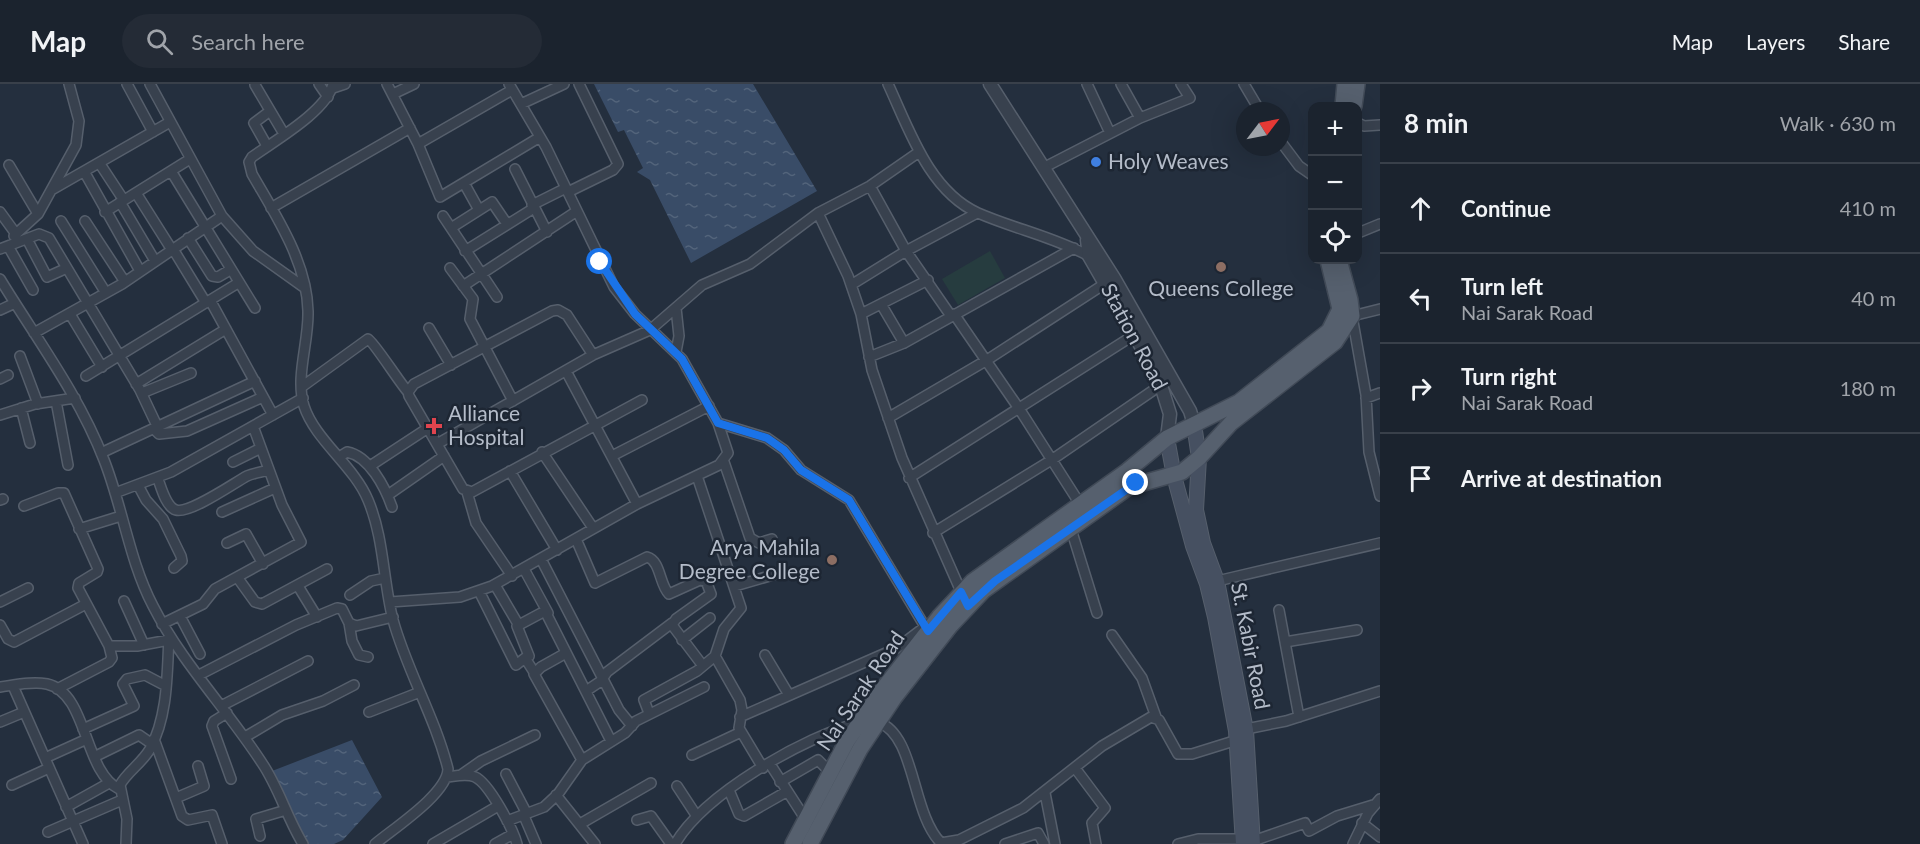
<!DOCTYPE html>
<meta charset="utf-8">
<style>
:root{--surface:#1b232e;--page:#242b36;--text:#f1f3f6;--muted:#a0a4aa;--line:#39404a}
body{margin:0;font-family:Lato,sans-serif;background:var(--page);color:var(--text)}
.controls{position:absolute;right:18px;top:18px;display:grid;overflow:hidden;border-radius:12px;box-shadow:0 6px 24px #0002}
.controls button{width:54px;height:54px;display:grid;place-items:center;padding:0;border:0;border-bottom:2px solid var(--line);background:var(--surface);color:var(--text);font:30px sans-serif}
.compass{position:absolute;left:1236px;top:18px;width:54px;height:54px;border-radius:50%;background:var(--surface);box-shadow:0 6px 24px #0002;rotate:58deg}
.stop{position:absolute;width:18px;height:18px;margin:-14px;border:4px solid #1a73e8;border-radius:50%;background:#fff}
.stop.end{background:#1a73e8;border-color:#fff;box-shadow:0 2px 6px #0008}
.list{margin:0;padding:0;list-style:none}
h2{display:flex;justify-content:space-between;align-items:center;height:78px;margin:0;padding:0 24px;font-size:26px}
h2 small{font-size:20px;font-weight:400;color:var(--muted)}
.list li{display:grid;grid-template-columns:39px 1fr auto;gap:18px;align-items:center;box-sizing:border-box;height:90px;padding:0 24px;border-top:2px solid var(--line)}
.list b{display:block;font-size:22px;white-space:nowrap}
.list p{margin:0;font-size:20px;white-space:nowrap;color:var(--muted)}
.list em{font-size:20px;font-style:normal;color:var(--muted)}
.icon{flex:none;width:33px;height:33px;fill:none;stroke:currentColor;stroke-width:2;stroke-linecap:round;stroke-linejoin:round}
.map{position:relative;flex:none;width:1380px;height:760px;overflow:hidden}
header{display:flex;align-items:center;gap:36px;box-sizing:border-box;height:84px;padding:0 30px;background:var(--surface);border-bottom:2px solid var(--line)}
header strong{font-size:28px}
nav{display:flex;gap:33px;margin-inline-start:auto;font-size:21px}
.search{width:420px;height:54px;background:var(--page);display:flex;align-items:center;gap:15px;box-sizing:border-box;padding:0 21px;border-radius:33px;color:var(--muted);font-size:22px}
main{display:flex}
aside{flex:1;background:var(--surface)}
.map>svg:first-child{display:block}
</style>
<header>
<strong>Map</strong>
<div class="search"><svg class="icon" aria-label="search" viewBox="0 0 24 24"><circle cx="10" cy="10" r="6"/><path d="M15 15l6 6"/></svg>Search here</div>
<nav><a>Map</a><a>Layers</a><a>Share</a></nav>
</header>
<main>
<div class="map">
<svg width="1380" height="760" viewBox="0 0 1380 760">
<defs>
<pattern id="water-ripples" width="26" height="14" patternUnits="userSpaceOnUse" patternTransform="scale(1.5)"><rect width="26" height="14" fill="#394c67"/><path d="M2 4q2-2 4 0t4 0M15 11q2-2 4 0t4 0" fill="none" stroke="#53647b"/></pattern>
</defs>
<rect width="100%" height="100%" fill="#242f3e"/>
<path fill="#263c3f" d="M990 167 1005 194 958 221 942 195Z"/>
<path fill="url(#water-ripples)" d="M594 0H753L817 107 691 179 650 96 637 88 643 84 624 46 618 48Z
M352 656 382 713 343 756 334 760H303L267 689Z"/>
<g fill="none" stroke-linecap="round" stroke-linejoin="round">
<defs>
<path id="minor" d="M127 0 153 48
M150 0 222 132 253 167 305 204
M319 0 328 13
M333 0C327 27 274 57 252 73L249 78 252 90C276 132 307 178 308 227 309 258 295 293 304 322 315 356 354 382 368 416 384 454 383 496 393 536 407 587 435 633 448 685 447 710 394 744 375 760
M387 0 418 60 440 113 540 53
M888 0C909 45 929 107 978 129 1015 145 1054 153 1089 172L1093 170
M1087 0 1110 49
M1121 0 1140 34 1190 14 1181 0
M1244 0 1260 27
M255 1 284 50
M333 4 345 0
M393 10 414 0
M521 20 564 0
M1358 39 1364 42 1380 41
M1281 58 1299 82 1312 91
M418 60 512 6
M267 62 254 39 270 27
M100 80 123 115
M9 81 38 130
M1043 84 1140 34
M515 85 547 148
M171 87 255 224
M85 89 140 187
M464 99 479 126
M870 102 906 167 951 232
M53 105 170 38
M568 108 613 86 618 80 579 0
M136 109 172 166
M120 118 155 177
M532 121 566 104
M271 124 410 44
M0 128 16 150 14 152
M105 128 190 75
M818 129 848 192 861 230 872 286 902 374 963 512
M443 132 497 213
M61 137 106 209
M85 137 125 198
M451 144 492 118 507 140
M1358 149 1380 140
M16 150 38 130 76 61 79 37 69 0
M188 154 212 192 218 193 230 186
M27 155 47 193 67 184
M8 162 33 206
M0 165 39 150 49 154 140 306 158 344
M173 165 206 219
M465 167 534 124
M450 184 473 215 470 235 513 317
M0 195C36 254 79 311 104 376 123 424 129 476 153 522 182 579 227 625 262 679 279 704 287 734 303 760
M851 201 906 167 977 129
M463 202 577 127
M210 216 273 331
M881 220 904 259
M1380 225 1352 232 1366 311 1369 368 1380 412
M0 226 15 219
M70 230 102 283
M861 230 928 196
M954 230 1020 326 1080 420
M429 244 451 281
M34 249 122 200 222 132
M676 268 679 252 676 224
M593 271 567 231 558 226 552 227 414 300 408 308 409 312 463 405 472 408 642 316
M20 272 38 320
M869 273 904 259 1074 164
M566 287 637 420
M86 292 238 199
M0 295 8 291
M136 300 226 245
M303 302 368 255C374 258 399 298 408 308
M142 309 191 289
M1366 314 1380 309
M56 317 68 381
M21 324 30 359
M0 331 35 320 75 314
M888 334 987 276 1106 199
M718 339 767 354 784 366 801 386 849 416 930 551
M155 346 159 350 187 347 263 313
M437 360 593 271 650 246 702 201 750 180 818 129 870 102 919 68
M542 368 593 444
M101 369 255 297
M612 372 709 322
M339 373 347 368C369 372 385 403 392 423
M233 378 261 364
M724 378 750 454 759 459 772 455
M370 382 428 344
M510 387 557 466
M697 392 741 524 724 545 715 572 740 616 742 626 739 644 763 684
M909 394 1134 251
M158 395C161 403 166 423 176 426 190 430 234 399 247 392 254 389 262 388 269 386
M138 401 146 416 163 435 181 472 182 477 174 484
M467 408 476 439 512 492
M115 409 171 388 303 314
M388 411 444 372
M0 416 3 415
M24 422 58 409H64L98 485 97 488 79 499 78 504 109 562 112 574 109 578 57 605
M222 428 275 404
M79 445 121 432
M1071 445 1097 529
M933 449 1053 375 1161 301
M576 455 595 499 647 473C661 477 659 500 669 510L700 496 706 497 711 510 676 535 672 541 703 582
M227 459 246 450 263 480
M541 475 619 626 632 642
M524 485 548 529
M237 493 255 518 262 520 327 485
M1213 498 1380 459
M495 501 518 540
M298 502 317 533
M735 502 773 491
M479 507 516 581 525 574
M350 511 371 497 385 494
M124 517 144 561
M0 518 28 504
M390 518 460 513 492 502 637 420 719 381 728 369 718 339 682 275 635 230 614 203 546 63 509 0
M1279 526 1299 633
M180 532 200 570
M349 539 352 557 359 571 368 573
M162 540 203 520 215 505 301 458 282 421 253 342
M0 541 8 555 14 558 86 520
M1112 551 1142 594 1156 633
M682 556 710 534
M1285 558 1357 546
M109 562H137L169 556
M566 569 541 583 534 590 582 676
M765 571 789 611
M534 588 525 574 529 572 517 542 545 527 611 657
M199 591 296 541 337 524 342 525 349 539 356 542 393 533
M13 602 83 760
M0 603C15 601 32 597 47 600 88 609 83 687 119 705
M586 607 601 597 607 588 672 539
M221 622 308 577
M369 628 420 608
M227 629 214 637 212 642 231 695
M649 629 644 616 697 587 715 572
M740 633 897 564 926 542
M0 638 24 628
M878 638C916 651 911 729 941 759L959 756 1023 724 1102 662 1151 633 1159 636 1178 670H1192L1237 656
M83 645 134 622 123 600 127 595 145 591 166 602
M1241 646 1286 637 1380 607
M245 653 282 631 323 617 354 601
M154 655 182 732 188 736 212 731 222 760
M692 671 741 648
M94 673 139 651 152 660
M45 674 87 655
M770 680 806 736
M1075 684 1105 724 1092 739 1096 760
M506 690 527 730
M461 691 481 677 535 651
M447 693C456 692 467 689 475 693 489 699 513 745 517 760
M780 698 818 676 832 690
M12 701 49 684
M677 702 696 731
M729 706 739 730 744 732 786 708
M1045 709 1055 760
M556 711 595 760
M176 714 204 702 198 682
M66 723 109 699
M524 732 536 760
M637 736 651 732 671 760
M507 737 544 723 558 710 582 676 625 649 636 637 704 603
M1362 739 1380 753
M580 740 651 699
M48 748 122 716
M260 752 256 735 286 726
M1253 757 1305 739 1309 747 1337 732 1373 721
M126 760 127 735 120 701C127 688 142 679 150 665 168 632 167 590 169 553
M433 760 498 722
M495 760 513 750
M675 760C704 710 805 652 861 638
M1005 760 1038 749 1044 760
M1178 760 1198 755H1243
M1353 760 1368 729 1380 715"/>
<path id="tertiary" d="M990 0 1114 194 1190 327 1194 340
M1087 156 1089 172 1158 292 1170 330 1167 354"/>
<path id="secondary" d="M1194 340 1199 374 1196 426 1203 459 1217 497 1246 646 1253 760
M1167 354 1174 392 1193 462 1207 500 1215 533 1236 647 1243 760"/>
<path id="primary" d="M1343 22 1345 0
M1354 22 1357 0
M793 760 847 657 882 606 939 533 973 497 1127 387 1167 354 1239 318 1329 247 1340 225 1328 176
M810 760 860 665 894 614 951 541 983 507 1129 403 1182 388 1199 374 1231 339 1335 258 1352 232 1350 216 1339 176"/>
</defs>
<use href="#minor" stroke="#565f6c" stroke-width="12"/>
<use href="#tertiary" stroke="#565f6c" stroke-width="15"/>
<use href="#secondary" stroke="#565f6c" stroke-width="16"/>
<use href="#primary" stroke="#414a57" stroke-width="18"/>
<use href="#minor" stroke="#38414e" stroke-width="9"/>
<use href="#tertiary" stroke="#38414e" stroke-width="12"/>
<use href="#secondary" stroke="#465061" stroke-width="14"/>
<use href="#primary" stroke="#56606e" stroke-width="15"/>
</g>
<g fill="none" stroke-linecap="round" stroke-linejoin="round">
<path stroke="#1a73e8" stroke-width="8" d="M600 178 635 230 682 275 718 339 767 354 784 366 801 386 849 416 928 547 961 508 968 522 995 497 1136 399"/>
</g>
<circle fill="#3f7fe0" stroke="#1d2633" stroke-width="2" cx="1096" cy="78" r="6"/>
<g fill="#8d6e63" stroke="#1d2633" stroke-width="2">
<circle cx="1221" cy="183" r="6"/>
<circle cx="832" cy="476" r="6"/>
</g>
<path fill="#e0444e" stroke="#1d2633" stroke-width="2" d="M431 333h6v6h6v6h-6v6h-6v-6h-6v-6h6z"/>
<g text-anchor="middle" stroke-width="5" stroke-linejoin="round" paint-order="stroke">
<g font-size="21" fill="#b4bcc9" stroke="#1d2633" text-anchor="start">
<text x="1108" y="85">Holy Weaves</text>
<text x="1221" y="212" text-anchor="middle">Queens College</text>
<text x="448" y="337">Alliance<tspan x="448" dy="24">Hospital</tspan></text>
<text x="820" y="471" text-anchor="end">Arya Mahila<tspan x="820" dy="24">Degree College</tspan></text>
</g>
<g font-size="21" fill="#b4bcc9" stroke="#1d2633">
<text transform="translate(1134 253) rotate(62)" y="7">Station Road</text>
<text transform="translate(1250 562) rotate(79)" y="7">St. Kabir Road</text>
<text transform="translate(861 607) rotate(-56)" y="7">Nai Sarak Road</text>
</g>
</g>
</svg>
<div class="controls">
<button>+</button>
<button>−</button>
<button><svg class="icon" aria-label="locate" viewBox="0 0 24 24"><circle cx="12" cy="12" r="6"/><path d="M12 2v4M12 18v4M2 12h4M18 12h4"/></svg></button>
</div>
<svg class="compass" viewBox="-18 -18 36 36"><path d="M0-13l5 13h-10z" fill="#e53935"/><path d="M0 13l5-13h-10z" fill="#a0a4aa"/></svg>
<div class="stop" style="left:600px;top:178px"></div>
<div class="stop end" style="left:1136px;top:399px"></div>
</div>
<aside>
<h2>8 min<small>Walk · 630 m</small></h2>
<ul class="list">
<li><svg class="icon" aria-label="ahead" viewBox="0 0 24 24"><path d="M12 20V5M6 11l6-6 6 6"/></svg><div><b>Continue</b></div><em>410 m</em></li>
<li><svg class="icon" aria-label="left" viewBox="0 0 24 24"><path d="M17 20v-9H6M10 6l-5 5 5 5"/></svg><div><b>Turn left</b><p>Nai Sarak Road</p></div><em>40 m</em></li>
<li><svg class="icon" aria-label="right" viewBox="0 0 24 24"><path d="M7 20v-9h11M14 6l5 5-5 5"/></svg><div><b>Turn right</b><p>Nai Sarak Road</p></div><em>180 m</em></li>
<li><svg class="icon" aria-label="arrive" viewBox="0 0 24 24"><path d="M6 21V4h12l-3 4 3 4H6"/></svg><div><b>Arrive at destination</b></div></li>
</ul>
</aside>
</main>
